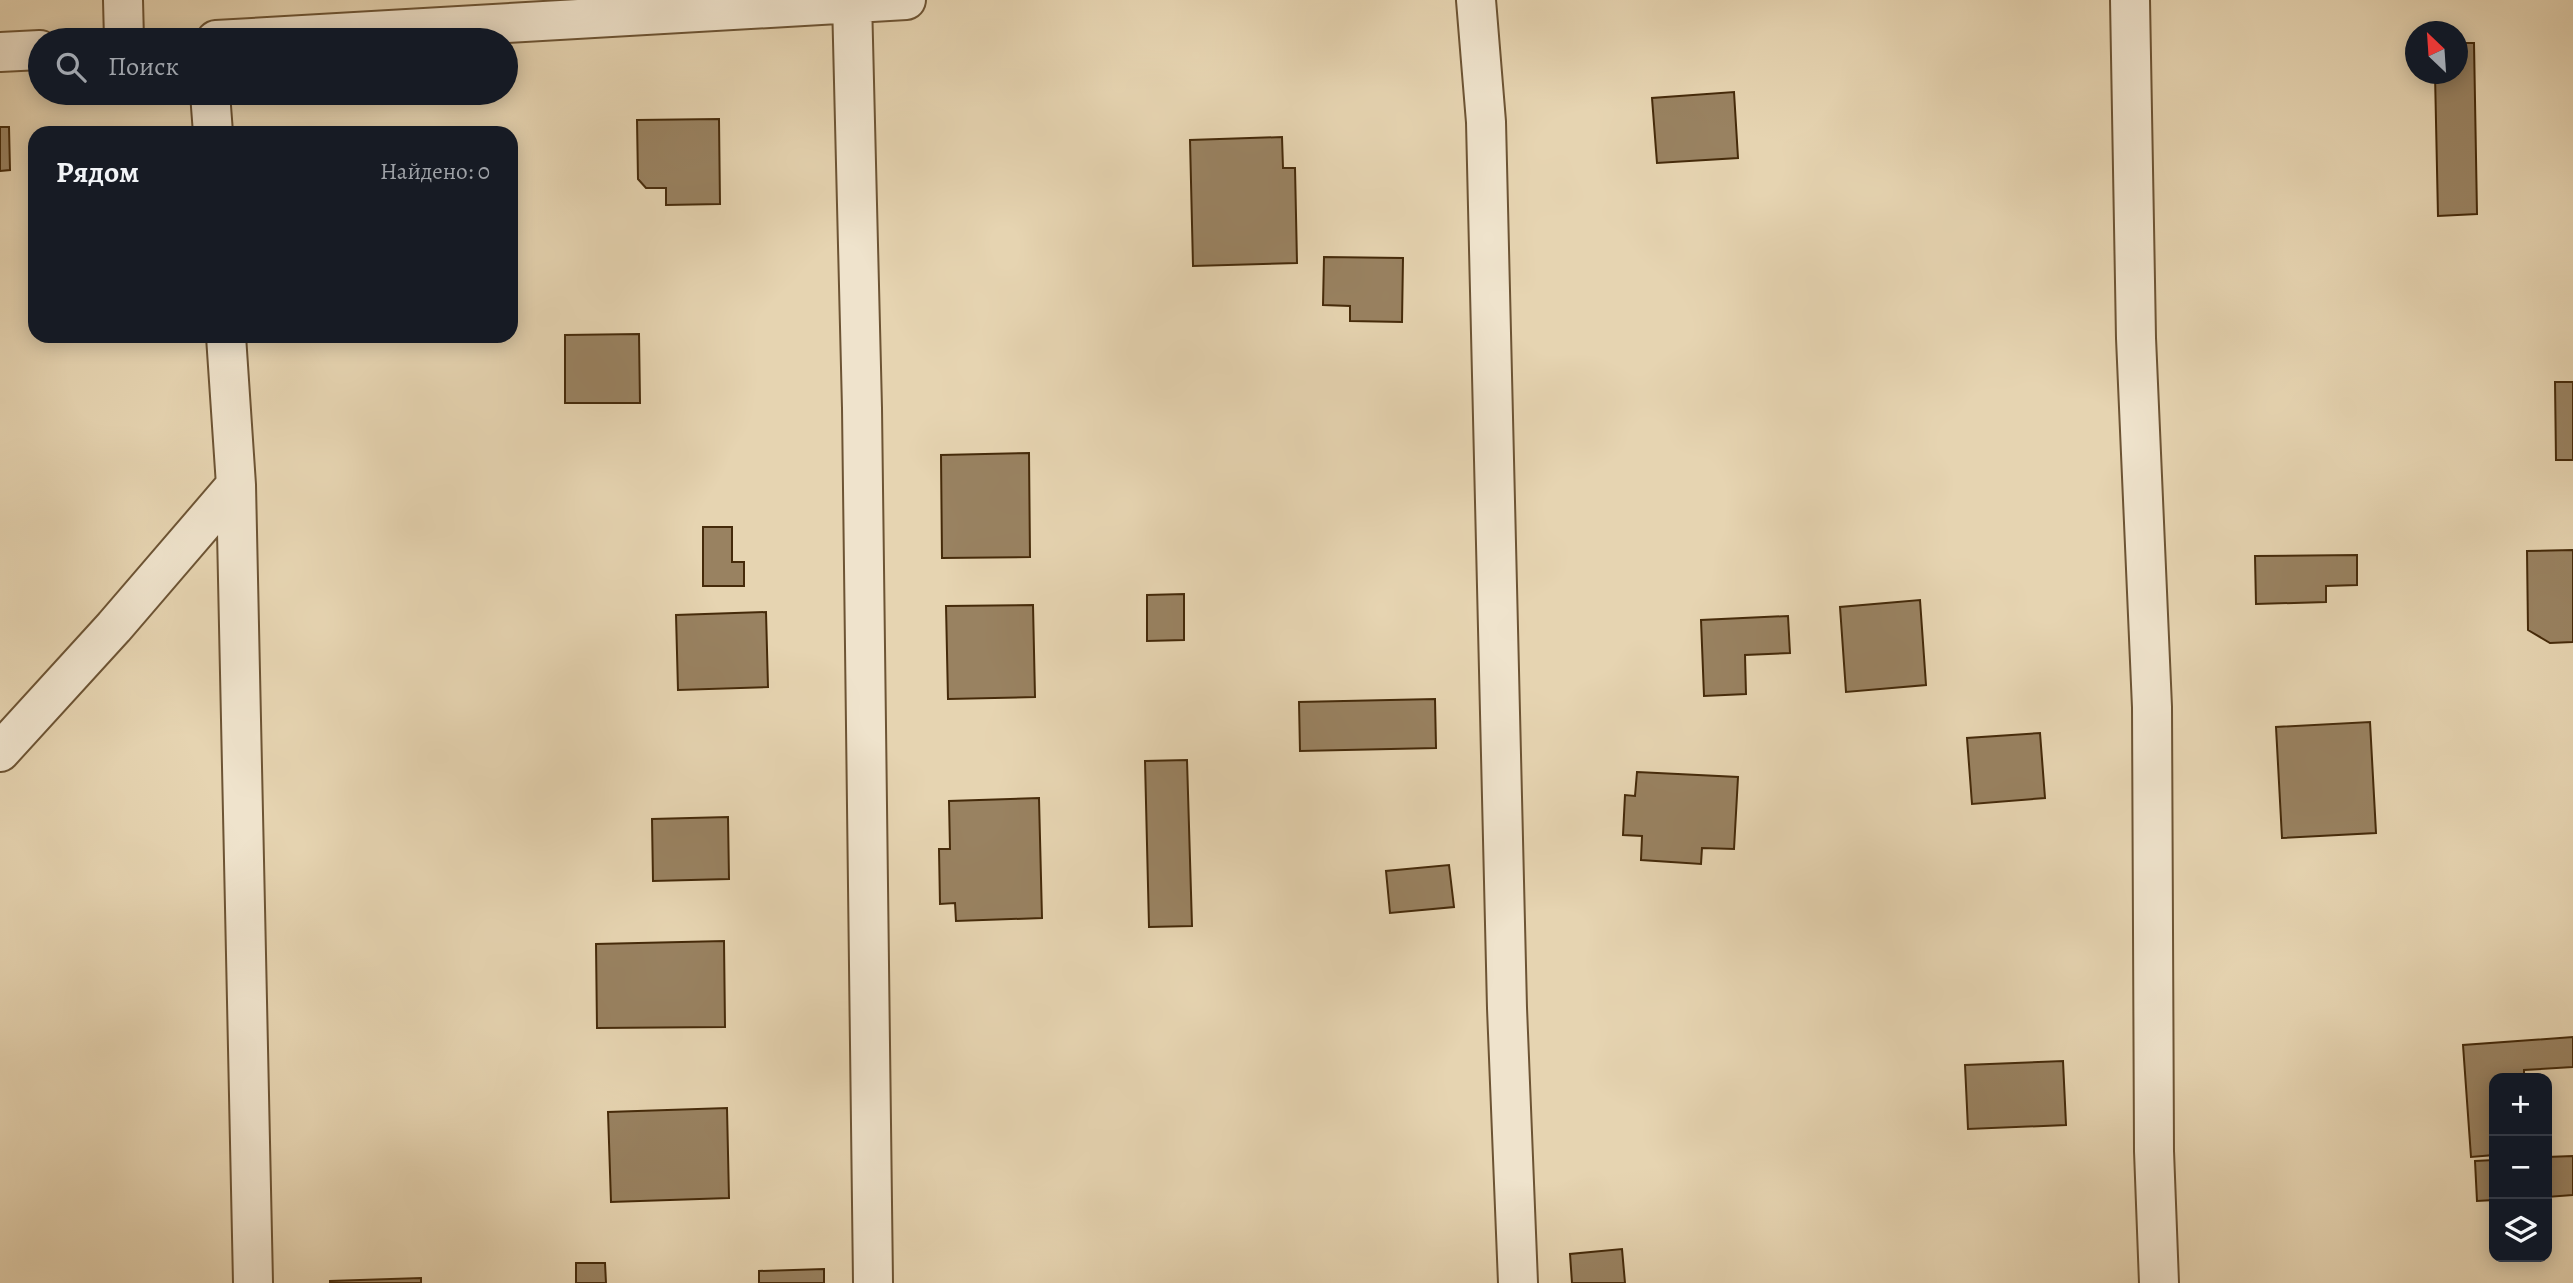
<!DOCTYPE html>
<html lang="ru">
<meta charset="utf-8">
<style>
:root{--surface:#171b24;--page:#20242c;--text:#f1f3f6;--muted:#9ea1a6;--line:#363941}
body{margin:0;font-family:Alegreya,serif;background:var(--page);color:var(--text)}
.controls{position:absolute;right:21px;bottom:21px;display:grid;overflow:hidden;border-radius:14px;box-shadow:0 4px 18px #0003}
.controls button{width:63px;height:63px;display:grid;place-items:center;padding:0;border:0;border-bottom:2px solid var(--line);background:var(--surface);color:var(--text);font:35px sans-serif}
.compass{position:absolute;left:2405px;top:21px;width:63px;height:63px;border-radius:50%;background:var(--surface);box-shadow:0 4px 18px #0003;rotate:335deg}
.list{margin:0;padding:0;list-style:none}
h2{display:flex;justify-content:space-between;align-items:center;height:91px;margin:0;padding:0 28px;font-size:30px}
h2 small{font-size:23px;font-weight:400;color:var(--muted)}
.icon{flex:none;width:38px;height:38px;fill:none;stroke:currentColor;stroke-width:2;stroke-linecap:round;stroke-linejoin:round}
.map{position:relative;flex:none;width:2573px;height:1283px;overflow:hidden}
.search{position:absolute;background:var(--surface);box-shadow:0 4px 18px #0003;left:28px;top:28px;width:490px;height:77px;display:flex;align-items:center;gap:18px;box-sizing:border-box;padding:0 24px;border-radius:38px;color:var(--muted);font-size:26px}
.panel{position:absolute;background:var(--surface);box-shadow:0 4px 18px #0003;left:28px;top:126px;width:490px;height:217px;border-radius:21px}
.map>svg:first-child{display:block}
</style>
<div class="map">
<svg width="2573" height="1283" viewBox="0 0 2573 1283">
<rect width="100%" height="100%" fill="#e6d4b1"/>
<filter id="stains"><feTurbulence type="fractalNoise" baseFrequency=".00286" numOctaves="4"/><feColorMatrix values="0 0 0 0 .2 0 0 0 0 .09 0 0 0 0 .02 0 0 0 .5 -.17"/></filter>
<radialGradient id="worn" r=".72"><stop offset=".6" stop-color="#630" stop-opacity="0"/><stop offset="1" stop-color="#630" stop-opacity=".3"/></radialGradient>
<path fill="#998261" stroke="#452a0a" stroke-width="2" d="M2458 43H2474L2477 214 2438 216 2435 74H2458Z
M1734 92 1738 158 1657 163 1652 98Z
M719 119 720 204 666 205V188H646L638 179 637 120Z
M0 127H9L10 170 0 171Z
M1282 137 1283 168H1295L1297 263 1193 266 1190 140Z
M1324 257 1403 258 1402 322 1350 321V306L1323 305Z
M639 334 640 403H565V335Z
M2555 382H2573V460H2556Z
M1029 453 1030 557 942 558 941 455Z
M703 527H732V562H744V586H703Z
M2573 550V642L2550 643 2528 630 2527 551Z
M2357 555V585L2326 586V602L2256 604 2255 556Z
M1184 594V640L1147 641V595Z
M1920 600 1926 685 1846 692 1840 607Z
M1033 605 1035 697 948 699 946 606Z
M766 612 768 687 678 690 676 615Z
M1788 616 1790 653 1745 655 1746 694 1704 696 1701 620Z
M1435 699 1436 748 1300 751 1299 702Z
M2370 722 2376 833 2282 838 2276 727Z
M2040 733 2045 798 1972 804 1967 738Z
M1187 760 1192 926 1149 927 1145 761Z
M1637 772 1738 777 1734 849 1702 848 1701 864 1641 860 1642 836 1623 835 1625 795 1635 796Z
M1039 798 1042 918 956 921 955 903 940 904 939 849H950L949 801Z
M728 817 729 879 653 881 652 819Z
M1449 865 1454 907 1390 913 1386 871Z
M724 941 725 1027 597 1028 596 944Z
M2573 1037V1067L2524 1070V1078H2494V1155L2471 1157 2463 1045Z
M2063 1061 2066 1125 1968 1129 1965 1065Z
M727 1108 729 1198 611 1202 608 1112Z
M2573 1156V1195L2547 1197V1157Z
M2494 1160V1200L2477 1201 2475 1161Z
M1622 1249 1625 1283H1572L1570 1254Z
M576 1263H605L606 1283H576Z
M824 1269V1283H759V1271Z
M421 1278V1283H330V1281Z"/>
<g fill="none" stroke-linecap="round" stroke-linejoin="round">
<defs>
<path id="minor" d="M123 0 124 40
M852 0 862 408 873 1283
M1476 0 1486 122 1507 1008 1518 1283
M2130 0 2136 338 2152 707 2154 1151 2159 1283
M216 40 906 0
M0 52 40 50
M210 93 213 133
M226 336 236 485 253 1283
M0 752 114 627 236 485"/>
</defs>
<use href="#minor" stroke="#6d5434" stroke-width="42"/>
<use href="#minor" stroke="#efe3cc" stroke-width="38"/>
</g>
<rect width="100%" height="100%" filter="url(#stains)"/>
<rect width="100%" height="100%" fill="url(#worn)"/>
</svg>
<div class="controls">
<button>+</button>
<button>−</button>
<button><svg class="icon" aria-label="layers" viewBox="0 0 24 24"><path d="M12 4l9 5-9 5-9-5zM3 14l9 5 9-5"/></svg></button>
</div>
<svg class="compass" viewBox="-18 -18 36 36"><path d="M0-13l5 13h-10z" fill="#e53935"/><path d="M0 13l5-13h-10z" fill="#9ea1a6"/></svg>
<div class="search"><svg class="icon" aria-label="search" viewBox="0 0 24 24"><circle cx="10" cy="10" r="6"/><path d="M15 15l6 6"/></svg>Поиск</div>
<section class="panel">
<h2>Рядом<small>Найдено: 0</small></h2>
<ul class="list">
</ul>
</section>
</div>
